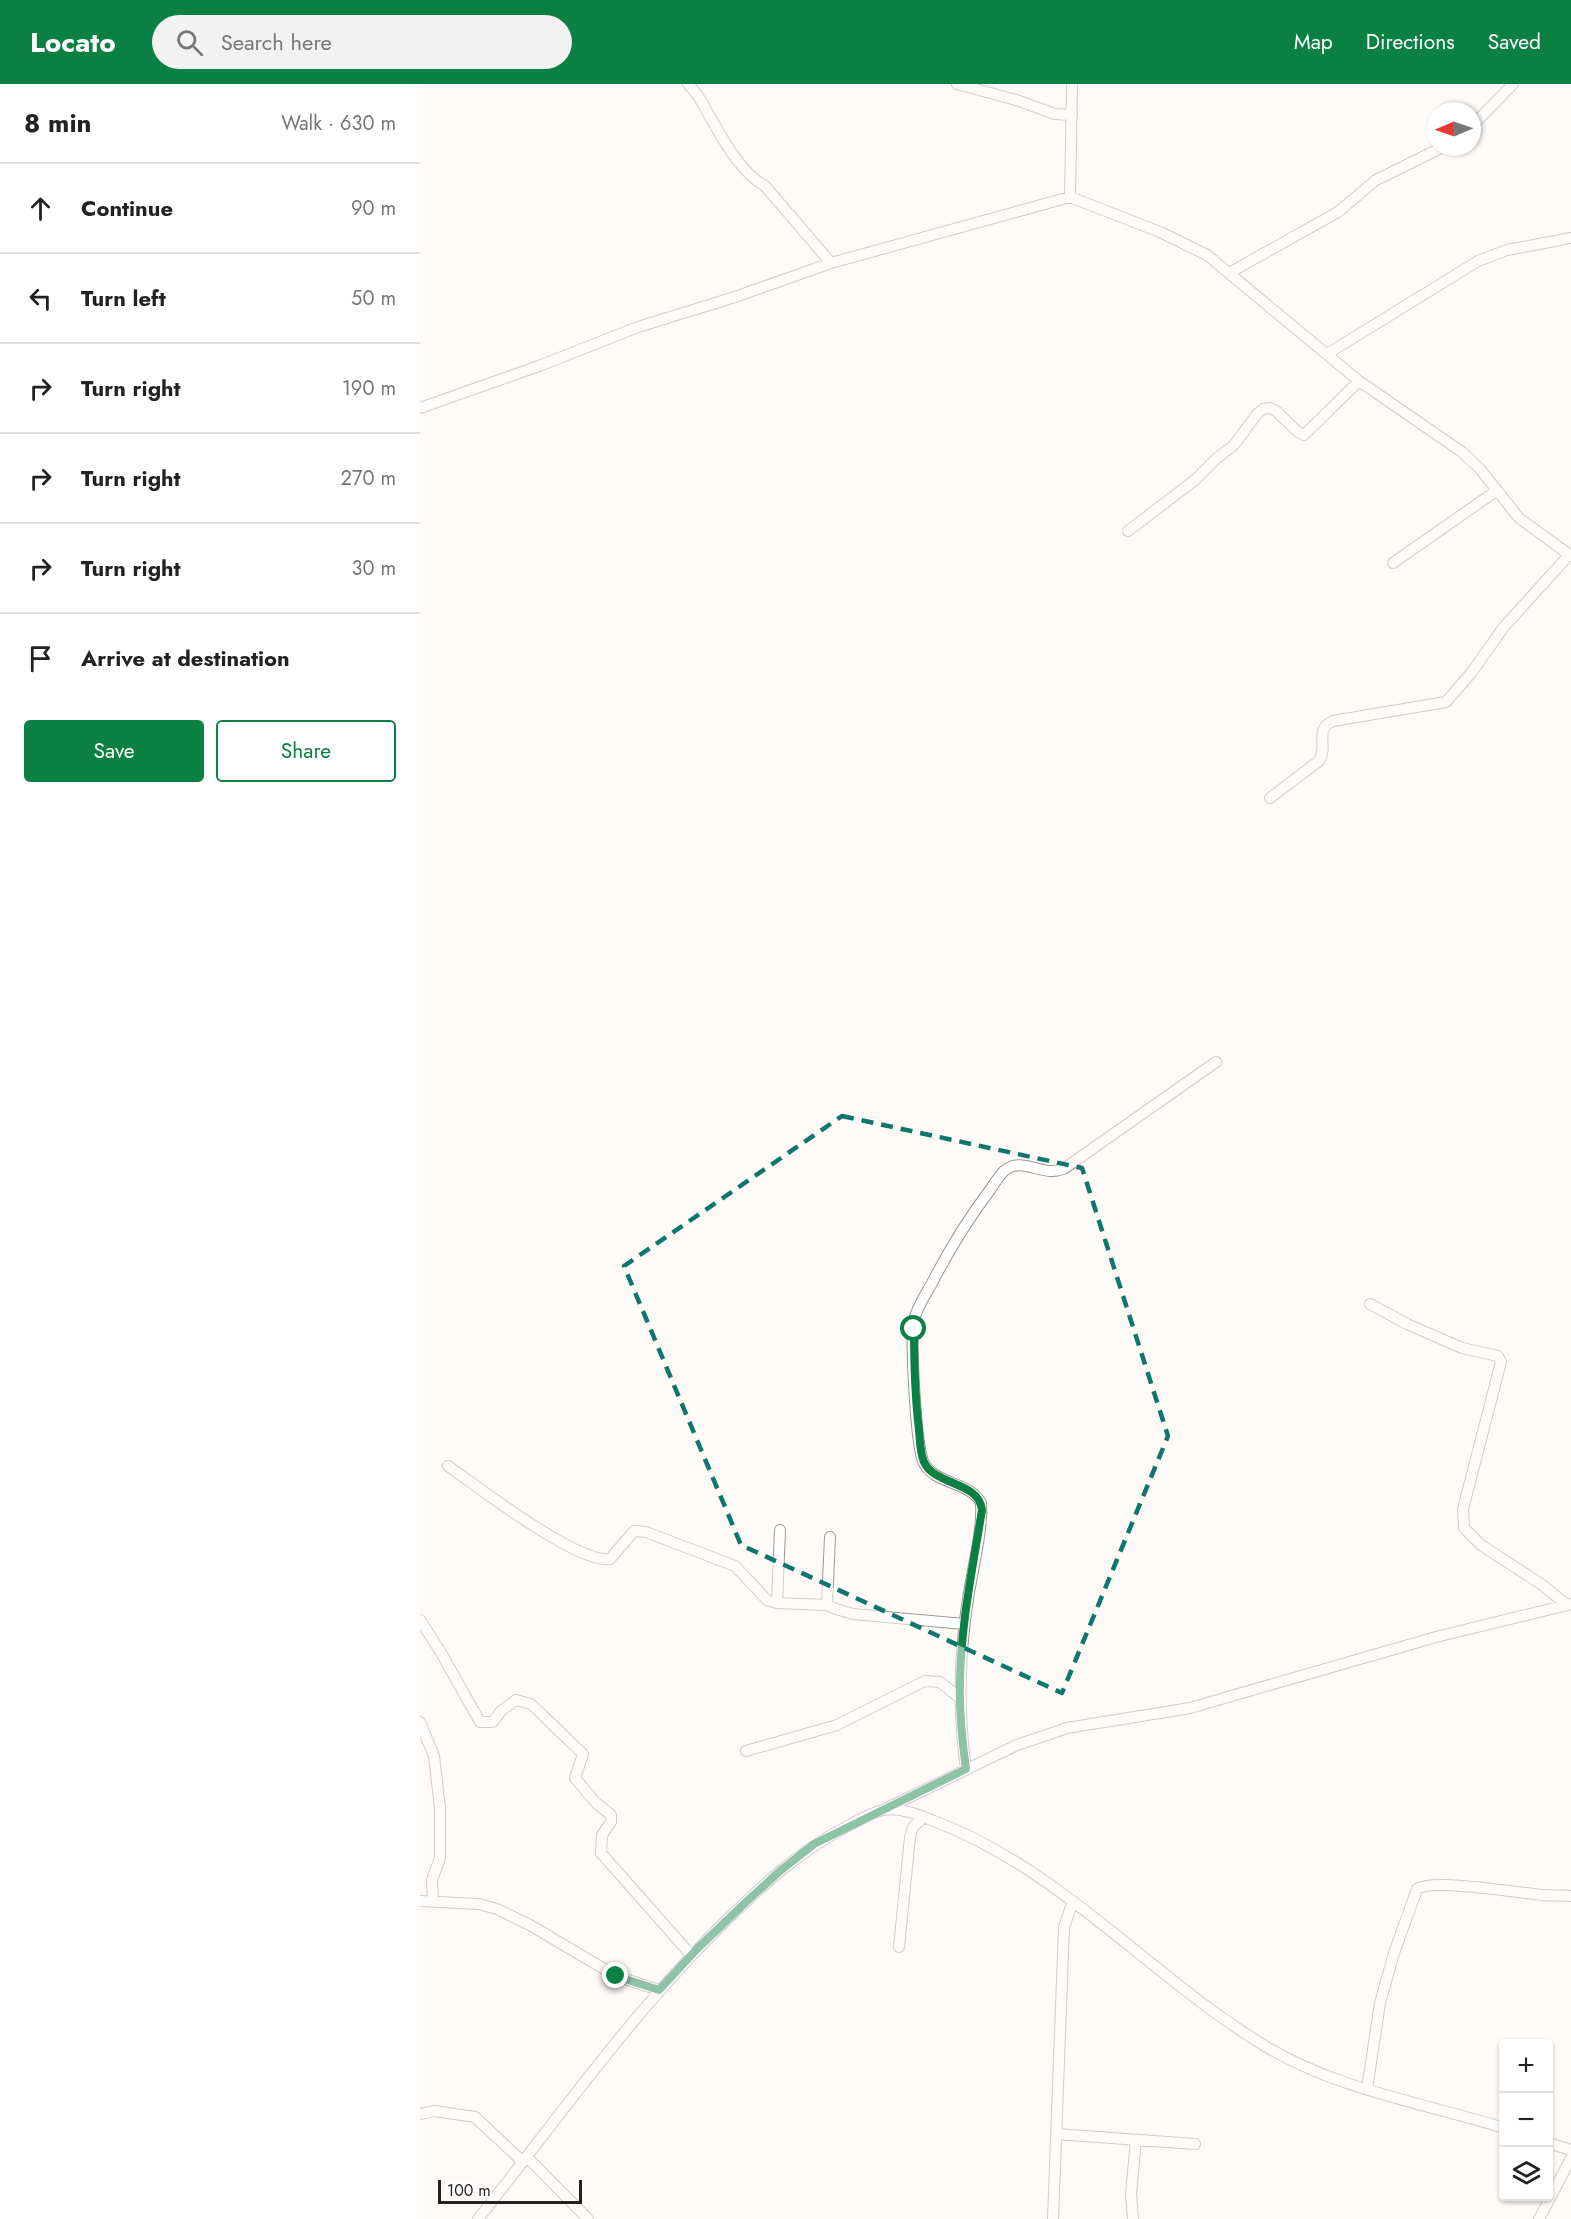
<!DOCTYPE html>
<meta charset="utf-8">
<style>
:root{--surface:#fff;--page:#f2f2f2;--text:#222;--muted:#767676;--line:#e0e0e0;--accent:#0b8043}
body{margin:0;font-family:Jost,sans-serif;background:var(--page);color:var(--text)}
.controls{position:absolute;right:18px;bottom:18px;display:grid;overflow:hidden;border-radius:6px;box-shadow:0 2px 4px #0004}
.controls button{width:54px;height:54px;display:grid;place-items:center;padding:0;border:0;border-bottom:2px solid var(--line);background:var(--surface);color:var(--text);font:30px sans-serif}
.compass{position:absolute;left:1007px;top:18px;width:54px;height:54px;border-radius:50%;background:var(--surface);box-shadow:0 2px 4px #0004;rotate:268deg}
.scale{position:absolute;left:18px;bottom:15px;width:144px;box-sizing:border-box;padding-left:6px;border:3px solid #25211f;border-top:0;font-size:16px;line-height:21px;white-space:nowrap;color:#25211f;-webkit-text-stroke:4px #fff;paint-order:stroke}
.stop{position:absolute;width:18px;height:18px;margin:-14px;border:4px solid #0b8043;border-radius:50%;background:#fff}
.stop.end{background:#0b8043;border-color:#fff;box-shadow:0 2px 6px #0008}
.list{margin:0;padding:0;list-style:none}
h2{display:flex;justify-content:space-between;align-items:center;height:78px;margin:0;padding:0 24px;font-size:26px}
h2 small{font-size:20px;font-weight:400;color:var(--muted)}
.list li{display:grid;grid-template-columns:39px 1fr auto;gap:18px;align-items:center;box-sizing:border-box;height:90px;padding:0 24px;border-top:2px solid var(--line)}
.list b{display:block;font-size:22px;white-space:nowrap}
.list em{font-size:20px;font-style:normal;color:var(--muted)}
.actions{display:flex;gap:12px;padding:18px 24px}
.actions a{flex:1;padding:14px 0;border:2px solid var(--accent);border-radius:6px;text-align:center;font-size:21px;color:var(--accent)}
.actions .main{background:var(--accent);color:#fff}
.icon{flex:none;width:33px;height:33px;fill:none;stroke:currentColor;stroke-width:2;stroke-linecap:round;stroke-linejoin:round}
.map{position:relative;flex:none;width:1151px;height:2135px;overflow:hidden}
header{display:flex;align-items:center;gap:36px;box-sizing:border-box;height:84px;padding:0 30px;background:var(--accent);color:#fff}
header strong{font-size:28px}
nav{display:flex;gap:33px;margin-inline-start:auto;font-size:21px}
.search{width:420px;height:54px;background:var(--page);display:flex;align-items:center;gap:15px;box-sizing:border-box;padding:0 21px;border-radius:33px;color:var(--muted);font-size:22px}
main{display:flex}
aside{flex:1;background:var(--surface)}
.map>svg:first-child{display:block}
</style>
<header>
<strong>Locato</strong>
<div class="search"><svg class="icon" aria-label="search" viewBox="0 0 24 24"><circle cx="10" cy="10" r="6"/><path d="M15 15l6 6"/></svg>Search here</div>
<nav><a>Map</a><a>Directions</a><a>Saved</a></nav>
</header>
<main>
<aside>
<h2>8 min<small>Walk · 630 m</small></h2>
<ul class="list">
<li><svg class="icon" aria-label="ahead" viewBox="0 0 24 24"><path d="M12 20V5M6 11l6-6 6 6"/></svg><div><b>Continue</b></div><em>90 m</em></li>
<li><svg class="icon" aria-label="left" viewBox="0 0 24 24"><path d="M17 20v-9H6M10 6l-5 5 5 5"/></svg><div><b>Turn left</b></div><em>50 m</em></li>
<li><svg class="icon" aria-label="right" viewBox="0 0 24 24"><path d="M7 20v-9h11M14 6l5 5-5 5"/></svg><div><b>Turn right</b></div><em>190 m</em></li>
<li><svg class="icon" aria-label="right" viewBox="0 0 24 24"><path d="M7 20v-9h11M14 6l5 5-5 5"/></svg><div><b>Turn right</b></div><em>270 m</em></li>
<li><svg class="icon" aria-label="right" viewBox="0 0 24 24"><path d="M7 20v-9h11M14 6l5 5-5 5"/></svg><div><b>Turn right</b></div><em>30 m</em></li>
<li><svg class="icon" aria-label="arrive" viewBox="0 0 24 24"><path d="M6 21V4h12l-3 4 3 4H6"/></svg><div><b>Arrive at destination</b></div></li>
</ul>
<div class="actions"><a class="main">Save</a><a>Share</a></div>
</aside>
<div class="map">
<svg width="1151" height="2135" viewBox="0 0 1151 2135">
<rect width="100%" height="100%" fill="#fefaf8"/>
<g fill="none" stroke-linecap="round" stroke-linejoin="round">
<defs>
<path id="minor" d="M268 0C281 13 284 23 293 38 306 61 323 90 345 102L411 179
M537 0 596 16 635 30 652 31
M1052 42 1093 0
M650 113 652 0
M809 189 918 128 956 96 1023 63
M907 270 1058 177 1087 166 1151 154
M0 324 119 282 218 243 315 213 411 179 650 113 740 148 787 171 939 297 1042 368 1060 385 1099 434 1151 472
M708 447 775 396 797 374 814 361 837 330 843 325 850 324 856 327 878 348 884 351 939 297
M973 479 1076 407
M850 714 899 677C909 660 893 647 913 637L1026 618 1052 588 1083 544 1149 471
M950 1220 987 1240 1042 1264 1078 1272 1081 1278 1043 1425 1044 1444 1061 1461 1121 1500 1147 1521
M28 1382C58 1403 158 1480 190 1475L214 1447 226 1448 315 1482 347 1516 357 1519 407 1521 416 1525 433 1530 544 1540
M357 1519 360 1446
M407 1521 410 1453
M0 1536 20 1567 60 1638H73L81 1627 96 1616 111 1620 163 1670 155 1694 176 1719 191 1731V1738L182 1751 181 1769 271 1871
M0 1638 14 1672 20 1724V1774L12 1796 13 1817
M326 1667 417 1641 505 1597 520 1598 540 1614
M546 1685C538 1628 539 1572 548 1515 552 1487 563 1446 561 1419 550 1397 513 1401 503 1377 496 1359 490 1255 494 1236 497 1223 506 1210 512 1199 529 1166 548 1135 570 1106 574 1100 579 1092 584 1087 603 1071 623 1095 645 1084L796 978
M465 1725 597 1661 647 1644 770 1624 1016 1553 1151 1520
M0 1817 59 1820 77 1825 110 1841 196 1892 239 1906
M479 1863 490 1753 493 1743 504 1733
M947 2005 960 1919 974 1869 997 1805C1013 1794 1099 1809 1123 1811 1132 1812 1142 1811 1151 1812
M0 2030 14 2027 55 2033 103 2078
M636 2050 775 2060
M1128 2059 1151 2066
M107 2073 168 2135
M58 2135C140 2032 215 1924 311 1832 344 1800 377 1770 417 1748 428 1742 453 1727 464 1726 480 1723 499 1731 514 1737 641 1785 731 1893 845 1962 918 2006 1004 2019 1084 2044
M633 2135 644 1843 653 1817
M713 2135 711 2110 716 2056
M1119 2135 1151 2074"/>
</defs>
<use href="#minor" stroke="#9f9590" stroke-width="12"/>
<use href="#minor" stroke="#fff" stroke-width="10"/>
</g>
<g fill="none" stroke-linecap="round" stroke-linejoin="round">
<path stroke="#0b8043" stroke-width="8" d="M196 1892 239 1906 277 1865 325 1819 360 1787 394 1760 546 1685C542 1656 539 1626 540 1597 541 1539 553 1482 562 1426 559 1397 515 1402 504 1378 500 1369 500 1357 499 1346 495 1313 494 1278 494 1245"/>
</g>
<path d="M0 0H1151V2135H0ZM422 1032 662 1084 748 1352 642 1609 321 1461 204 1182Z" fill="#fefaf8" fill-opacity=".55" fill-rule="evenodd"/>
<path fill="none" stroke="#0f766e" stroke-width="4.5" stroke-dasharray="12 8" stroke-linejoin="round" d="M422 1032 662 1084 748 1352 642 1609 321 1461 204 1182Z"/>
</svg>
<div class="controls">
<button>+</button>
<button>−</button>
<button><svg class="icon" aria-label="layers" viewBox="0 0 24 24"><path d="M12 4l9 5-9 5-9-5zM3 14l9 5 9-5"/></svg></button>
</div>
<svg class="compass" viewBox="-18 -18 36 36"><path d="M0-13l5 13h-10z" fill="#e53935"/><path d="M0 13l5-13h-10z" fill="#767676"/></svg>
<div class="scale">100 m</div>
<div class="stop" style="left:494px;top:1245px"></div>
<div class="stop end" style="left:196px;top:1892px"></div>
</div>
</main>
